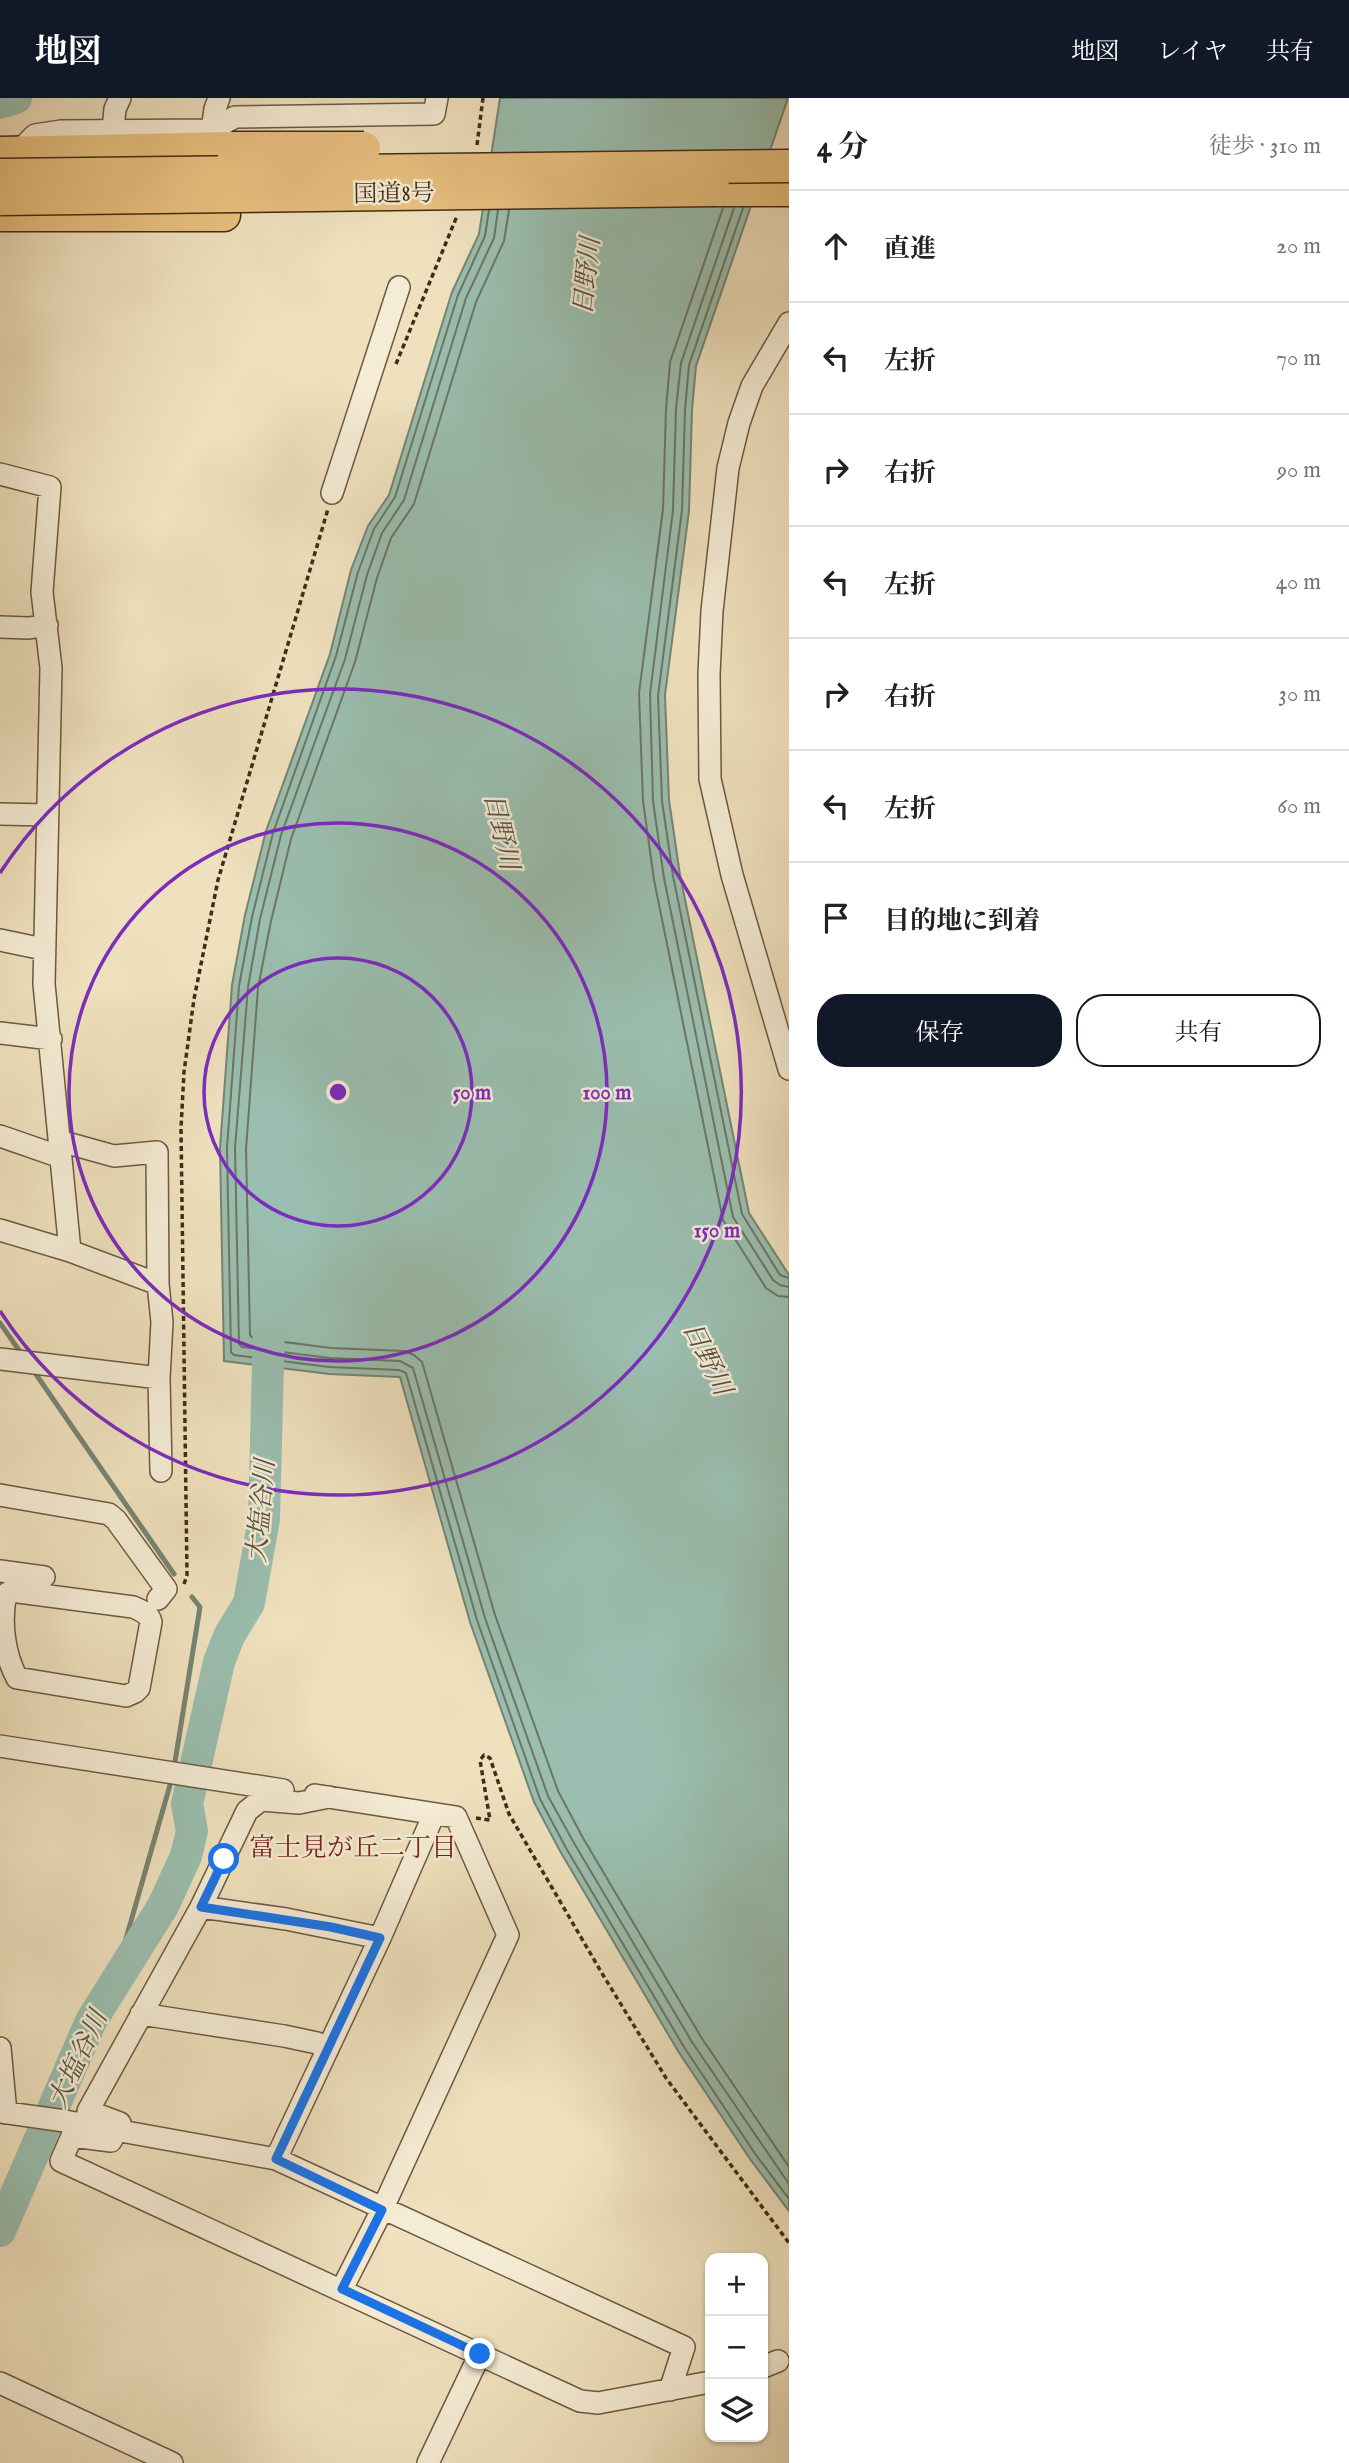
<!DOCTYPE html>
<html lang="ja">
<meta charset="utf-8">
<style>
:root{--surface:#fff;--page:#f6f6f6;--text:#222;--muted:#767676;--line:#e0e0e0;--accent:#111827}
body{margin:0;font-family:"IM FELL English","Noto Serif JP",serif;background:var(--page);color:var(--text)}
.controls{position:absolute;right:21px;bottom:21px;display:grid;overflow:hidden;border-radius:14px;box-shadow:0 2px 5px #0004}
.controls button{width:63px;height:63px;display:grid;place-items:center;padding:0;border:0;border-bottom:2px solid var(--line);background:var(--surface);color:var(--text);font:35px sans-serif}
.stop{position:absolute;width:21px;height:21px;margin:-16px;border:5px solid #1a73e8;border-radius:50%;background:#fff}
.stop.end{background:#1a73e8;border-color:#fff;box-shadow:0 2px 7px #0008}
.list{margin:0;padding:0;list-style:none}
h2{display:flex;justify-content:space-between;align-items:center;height:91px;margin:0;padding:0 28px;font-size:30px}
h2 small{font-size:23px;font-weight:400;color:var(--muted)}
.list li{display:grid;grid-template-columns:46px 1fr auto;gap:21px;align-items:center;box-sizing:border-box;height:112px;padding:0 28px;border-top:2px solid var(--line)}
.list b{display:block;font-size:26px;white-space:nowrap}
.list em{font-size:23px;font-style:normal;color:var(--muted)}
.actions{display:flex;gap:14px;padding:21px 28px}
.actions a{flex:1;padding:16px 0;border:2px solid var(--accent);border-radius:28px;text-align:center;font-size:24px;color:var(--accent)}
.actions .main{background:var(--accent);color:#fff}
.icon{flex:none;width:38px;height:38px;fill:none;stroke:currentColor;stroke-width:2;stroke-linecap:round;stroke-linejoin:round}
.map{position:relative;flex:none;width:789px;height:2365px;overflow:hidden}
header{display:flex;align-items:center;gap:42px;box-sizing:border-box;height:98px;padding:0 35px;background:var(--accent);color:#fff}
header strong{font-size:33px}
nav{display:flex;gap:38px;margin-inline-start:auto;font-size:24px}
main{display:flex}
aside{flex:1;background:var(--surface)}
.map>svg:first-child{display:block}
</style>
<header>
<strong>地図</strong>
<nav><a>地図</a><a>レイヤ</a><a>共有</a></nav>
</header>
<main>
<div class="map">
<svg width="789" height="2365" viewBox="0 0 789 2365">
<rect width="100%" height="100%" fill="#efe1be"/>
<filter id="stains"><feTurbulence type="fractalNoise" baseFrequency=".00286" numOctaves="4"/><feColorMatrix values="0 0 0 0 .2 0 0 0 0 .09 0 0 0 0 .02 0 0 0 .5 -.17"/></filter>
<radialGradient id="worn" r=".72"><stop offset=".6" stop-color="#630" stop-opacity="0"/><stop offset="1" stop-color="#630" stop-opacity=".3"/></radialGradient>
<path fill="#9abeaf" stroke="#768472" stroke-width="2" d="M500 0H788L696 268 692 312 689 413 665 597 669 702 680 777 749 1115 789 1177V2113L750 2061 678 1953 560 1753 534 1704 470 1524 400 1279 329 1276 224 1263 220 1050 232 887 245 817 266 733 330 556 351 472 368 428 389 397 452 194 479 136Z"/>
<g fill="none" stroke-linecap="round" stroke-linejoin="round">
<path stroke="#6d7563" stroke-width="2" d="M723 110 670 264 666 311 663 411 639 595 643 703 654 782 723 1122 766 1190 778 1198 789 1199
M734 110 681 265 676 311 673 412 650 596 653 703 664 780 733 1119 773 1182 780 1187 789 1189
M743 110 689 267 685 312 682 412 658 598 662 703 673 778 742 1116 780 1177 789 1180
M489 112 485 138 458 197 395 399 374 431 358 474 336 558 273 735 252 819 239 888 227 1050 231 1254 234 1257 329 1269 399 1272 406 1275 477 1522 540 1701 566 1750 684 1949 756 2057 789 2101
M498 112 494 140 466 200 404 402 382 435 367 477 345 561 281 737 260 821 248 889 235 1050 239 1246 242 1249 330 1260 400 1263 413 1270 485 1520 548 1698 574 1745 692 1944 789 2086
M509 112 504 143 476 204 414 406 391 440 377 480 355 564 291 741 271 823 258 890 246 1051 250 1237 253 1240 331 1250 404 1253 414 1257 422 1264 495 1517 558 1693 583 1740 701 1939 789 2069"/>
<path stroke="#768472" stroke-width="5" d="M0 1225 23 1258
M33 1272 174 1476
M174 1670 200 1509 192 1499
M113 1886 172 1680"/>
<path stroke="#9abeaf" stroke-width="32" d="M0 5 16 0
M0 2133 91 1923 163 1808 186 1758 192 1733 187 1706 219 1564 229 1538 249 1505 264 1421 269 1227"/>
<defs>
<path id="minor" d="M113 32 115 11 120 0
M212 32 215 11 219 0
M18 54 35 37 61 33 212 32 235 19 434 16 437 0
M789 225 752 288 739 325 728 370 712 513 709 576 710 681 732 777 789 971
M0 376 50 389 42 494 51 570 44 886 70 1153
M332 395 399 189
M0 529 29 530 47 527
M0 716 47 717
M0 842 43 851
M0 935 51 941
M0 1038 52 1056 61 1055
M60 1043 114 1058 157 1054 158 1186 162 1224 159 1280 161 1373
M0 1132 70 1153 158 1186
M0 1261 159 1280
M0 1397 109 1416 116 1422 166 1491 158 1501
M0 1473 44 1479
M11 1493 133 1509C140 1512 149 1515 151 1524L139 1590 135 1594 126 1598 17 1580C4 1556 0 1523 6 1496Z
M0 1648 283 1692
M315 1697 456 1719 508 1837 382 2112 342 2191
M329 1699 299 1705 261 1702 247 1713 201 1809 88 2013 120 2025 111 2043 72 2038 61 2063 580 2303 598 2305 710 2284
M201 1809 286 1821 380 1840
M141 1916 284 1938 317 1945 328 1951
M0 1950 6 2015
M0 2014 65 2023 276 2061 684 2249 670 2292
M276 2061 380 1840 434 1716
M763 2269 778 2263
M0 2285 172 2365
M428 2365 480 2256"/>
<path id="highway" d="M0 55 232 50
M714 92H789
M0 117H224"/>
</defs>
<use href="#minor" stroke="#6c5941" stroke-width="24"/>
<use href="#highway" stroke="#402c17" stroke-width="35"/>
<path stroke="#402c17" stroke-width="3.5" stroke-dasharray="5 3.5" stroke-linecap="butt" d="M477 47 483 0
M396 266 457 118
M184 1486 187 1477 181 1030 184 974 194 901 218 782 328 411
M476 1720 490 1722 480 1662 484 1657 490 1660 509 1716 603 1877 666 1980 789 2145"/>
<use href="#minor" stroke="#f5ecd5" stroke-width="21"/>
<use href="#highway" stroke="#e8c07f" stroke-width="32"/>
<defs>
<path id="highway-bridge" d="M232 50H364
M0 77 789 68
M0 101 714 92"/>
</defs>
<use href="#highway-bridge" stroke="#402c17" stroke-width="35" stroke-linecap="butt"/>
<use href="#highway-bridge" stroke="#e8c07f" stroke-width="32"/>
</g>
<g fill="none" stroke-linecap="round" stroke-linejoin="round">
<path stroke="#1a73e8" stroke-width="9" d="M224 1761 201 1809 331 1829 380 1840 276 2061 382 2112 342 2191 480 2256"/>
</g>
<g fill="none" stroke="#7b2cbf" stroke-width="3.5">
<circle cx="338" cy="994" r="134"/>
<circle cx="338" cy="994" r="269"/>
<path d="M0 775A403 403 0 1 1 0 1213"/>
</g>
<g text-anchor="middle" stroke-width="5" stroke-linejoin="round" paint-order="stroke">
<g font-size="24" fill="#402c17" stroke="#f5ecd5">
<text transform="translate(394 95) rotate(-1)" y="8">国道8号</text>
</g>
<g font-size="26" font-style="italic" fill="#56503d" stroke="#f5ecd5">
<text transform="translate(586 178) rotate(-84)" y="9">日野川</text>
<text transform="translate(502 733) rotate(77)" y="9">日野川</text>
<text transform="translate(708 1260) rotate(64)" y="9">日野川</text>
<text transform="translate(260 1413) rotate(-85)" y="9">大塩谷川</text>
<text transform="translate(77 1961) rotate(-65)" y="9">大塩谷川</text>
</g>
<g font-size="26" fill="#7a1f14" stroke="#f5ecd5">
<text x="353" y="1758">富士見が丘二丁目</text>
</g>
</g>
<circle cx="338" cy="994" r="10" fill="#7b2cbf" stroke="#f5ecd5" stroke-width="3.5"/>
<g font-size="21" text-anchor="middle" font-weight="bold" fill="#7b2cbf" stroke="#f5ecd5" stroke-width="5" stroke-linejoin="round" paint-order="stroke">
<text x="472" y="1001">50 m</text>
<text x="607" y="1001">100 m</text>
<text x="717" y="1139">150 m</text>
</g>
<rect width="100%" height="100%" filter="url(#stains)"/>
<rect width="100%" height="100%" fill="url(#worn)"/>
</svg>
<div class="controls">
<button>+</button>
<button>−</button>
<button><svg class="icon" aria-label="layers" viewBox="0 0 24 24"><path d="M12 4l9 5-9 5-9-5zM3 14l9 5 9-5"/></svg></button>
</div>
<div class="stop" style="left:224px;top:1761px"></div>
<div class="stop end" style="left:480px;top:2256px"></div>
</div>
<aside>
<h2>4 分<small>徒歩 · 310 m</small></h2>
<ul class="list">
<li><svg class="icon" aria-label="ahead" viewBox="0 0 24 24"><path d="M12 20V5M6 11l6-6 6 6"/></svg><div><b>直進</b></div><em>20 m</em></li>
<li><svg class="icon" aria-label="left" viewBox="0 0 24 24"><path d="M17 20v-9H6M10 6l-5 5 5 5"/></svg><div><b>左折</b></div><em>70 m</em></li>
<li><svg class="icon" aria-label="right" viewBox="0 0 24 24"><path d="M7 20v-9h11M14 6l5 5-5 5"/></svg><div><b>右折</b></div><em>90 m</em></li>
<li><svg class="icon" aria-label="left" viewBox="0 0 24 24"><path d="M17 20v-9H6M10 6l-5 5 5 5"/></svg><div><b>左折</b></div><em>40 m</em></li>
<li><svg class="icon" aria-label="right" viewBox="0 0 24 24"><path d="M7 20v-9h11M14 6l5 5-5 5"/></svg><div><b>右折</b></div><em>30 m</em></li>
<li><svg class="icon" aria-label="left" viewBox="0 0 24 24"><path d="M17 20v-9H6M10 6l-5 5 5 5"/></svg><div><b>左折</b></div><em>60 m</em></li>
<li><svg class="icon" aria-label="arrive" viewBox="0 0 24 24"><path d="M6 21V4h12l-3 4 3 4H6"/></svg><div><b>目的地に到着</b></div></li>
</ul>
<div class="actions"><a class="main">保存</a><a>共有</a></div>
</aside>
</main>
